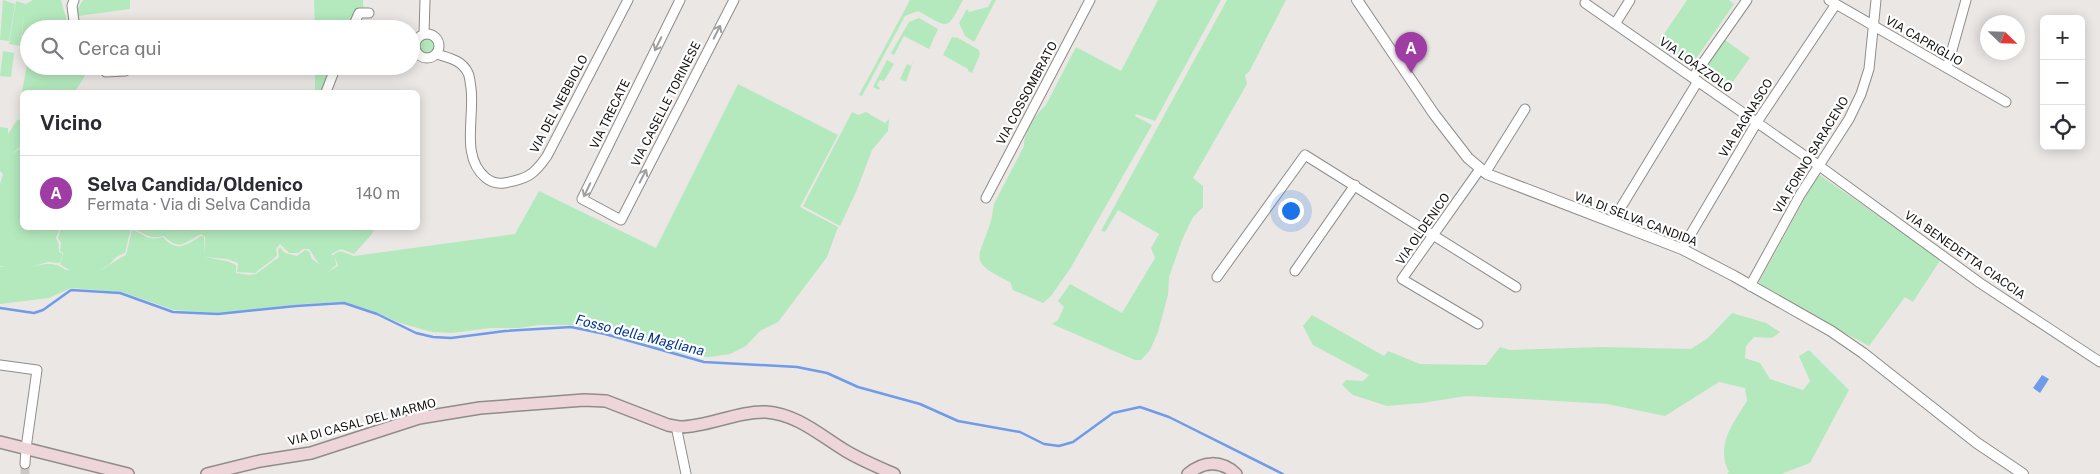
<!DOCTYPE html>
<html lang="it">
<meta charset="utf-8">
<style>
:root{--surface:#fff;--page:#f2f2f3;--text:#2b2b33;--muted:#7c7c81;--line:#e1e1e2;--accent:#a03da4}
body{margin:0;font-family:"Public Sans",sans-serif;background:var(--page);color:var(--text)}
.controls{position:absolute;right:15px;top:15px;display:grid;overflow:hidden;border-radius:8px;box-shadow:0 2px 12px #0003}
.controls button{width:45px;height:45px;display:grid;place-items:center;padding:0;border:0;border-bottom:1px solid var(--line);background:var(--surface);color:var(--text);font:25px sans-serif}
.compass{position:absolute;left:1980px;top:15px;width:45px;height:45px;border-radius:50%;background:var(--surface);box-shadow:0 2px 12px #0003;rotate:113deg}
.you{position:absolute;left:1290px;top:210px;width:18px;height:18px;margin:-12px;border:4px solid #fff;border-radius:50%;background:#1a73e8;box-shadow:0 0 0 8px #1a73e833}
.badge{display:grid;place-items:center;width:32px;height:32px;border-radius:50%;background:var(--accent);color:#fff;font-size:16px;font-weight:700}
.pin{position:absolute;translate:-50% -41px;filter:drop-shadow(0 1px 2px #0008)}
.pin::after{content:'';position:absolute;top:26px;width:18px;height:15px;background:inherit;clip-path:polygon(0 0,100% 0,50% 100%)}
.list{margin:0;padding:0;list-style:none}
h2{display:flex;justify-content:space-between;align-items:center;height:65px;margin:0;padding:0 20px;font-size:21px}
h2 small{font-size:16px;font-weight:400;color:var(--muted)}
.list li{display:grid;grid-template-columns:32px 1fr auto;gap:15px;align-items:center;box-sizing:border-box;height:75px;padding:0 20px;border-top:1px solid var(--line)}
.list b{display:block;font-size:19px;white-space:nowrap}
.list p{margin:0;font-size:16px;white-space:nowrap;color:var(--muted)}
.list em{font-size:16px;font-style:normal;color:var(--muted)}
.icon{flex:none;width:28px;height:28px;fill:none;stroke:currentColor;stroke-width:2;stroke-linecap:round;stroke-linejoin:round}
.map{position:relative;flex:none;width:2100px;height:474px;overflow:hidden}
.search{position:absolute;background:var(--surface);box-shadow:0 2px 12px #0003;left:20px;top:20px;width:400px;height:55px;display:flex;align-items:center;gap:12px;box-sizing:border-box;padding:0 18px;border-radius:28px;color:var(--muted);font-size:19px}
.panel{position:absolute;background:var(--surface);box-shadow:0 2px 12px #0003;left:20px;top:90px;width:400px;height:140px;border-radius:8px}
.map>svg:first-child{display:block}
</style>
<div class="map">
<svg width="2100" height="474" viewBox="0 0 2100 474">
<rect width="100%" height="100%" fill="#ebe7e5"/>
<path fill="#b4e9bd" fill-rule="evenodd" d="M3 0 15 4 9 41 0 40Z
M33 0H61L69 29H29V44L25 47 21 46 24 15 20 46 9 44 16 1 26 4Z
M83 0H130V9L78 16V8Z
M314 0H363V6L366 7 357 9 349 29H315Z
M910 0H963C946 32 949 28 918 11L905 16 862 96 859 95Z
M992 0H996L974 42 965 36 959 23 967 9 969 12 988 7Z
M1158 0H1221L1155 121 1136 114 1135 116 1152 125 1070 269 1051 296 1043 303 1013 290 1010 282C966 261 979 259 991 221 993 215 992 208 995 202L1024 146C1024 131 1035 115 1046 105L1076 47 1121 71Z
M1227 0H1286L1249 72 1245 75 1247 84 1193 178 1203 186V207L1193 217 1182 240 1169 277 1168 295 1158 332 1150 350 1141 360H1135L1052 324 1058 320 1064 307 1058 301 1070 284 1122 313 1155 258 1151 248 1159 234 1118 210 1105 232 1101 231Z
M1687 0H1729L1734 4 1691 66 1658 43Z
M919 18 938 29 929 49 904 36 894 55 891 53 909 22Z
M952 37 958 38 979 50 980 54 972 73 968 71V69L943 55Z
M419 47a8 8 0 1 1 16 0a8 8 0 1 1-16 0Z
M1725 40 1750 58 1727 90 1702 73Z
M29 46V66H91L76 90 77 92H22V104L20 103 28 59 26 47Z
M3 51 14 53 11 77 0 76Z
M914 59 906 82 900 79 907 64 911 66Z
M887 60 894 64 884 81 880 80 877 85 880 88 879 90 873 87Z
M319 66H333L323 92H315V72L319 71Z
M738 84 838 135 800 207 838 227 827 257 778 322 760 331 746 346 730 354 710 357 694 356 663 350 620 332 575 325H538L519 328H490L452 333 432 332 400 323 380 314 345 302 302 304 218 313 174 310 122 292 71 288 49 298 0 304V267H5L0 266V184L3 174 0 171V127L8 128V134L17 120 22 119V147L18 148 12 155 19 149 22 148V228H60L56 238 59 245V252L62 253V260L59 263 48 262 28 268C43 264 53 261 66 270L71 269H67L60 264 63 253 60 251 61 243 58 238 61 228H375L371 235 354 254 341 249 331 254 335 256 336 265 328 272 338 266 334 254 340 251 354 256 515 234 539 191 656 248ZM131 228C146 233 147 240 164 236 180 252 185 242 201 234L205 237V255L204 237 201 236C187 245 176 253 163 237 147 242 145 234 132 230L126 255C116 259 109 267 98 271L109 265 116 257 125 253ZM280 244 289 253H298L303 249H309L319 264 312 259 309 251 305 250 297 256 285 253 280 247 278 250 279 257 256 274 248 275 236 273V265L227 261 204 257 227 259 238 263 237 272 256 273C263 265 271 263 277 255L276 249Z
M852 112 858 115 866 112 885 123 889 119 888 131 872 150 856 192 840 226 803 206Z
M1818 174 1941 259 1913 302 1905 297 1869 346 1762 288 1759 282Z
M1732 313 1766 323 1780 332 1772 338 1754 337 1746 346 1745 358 1760 363 1770 379 1803 390 1810 381 1799 356 1809 350 1849 390 1810 463 1781 474H1727L1729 472C1715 446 1733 423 1747 401L1745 388 1719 382 1665 416 1607 404 1505 398 1466 396 1422 403 1387 406 1353 395 1342 385 1346 380 1363 381 1369 375 1313 345 1303 326 1312 315 1384 356 1388 351 1420 364 1486 365 1500 347 1510 350 1600 347 1691 349 1708 338Z"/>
<path fill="#6f9bea" d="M2042 375 2049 379 2040 393 2033 388Z"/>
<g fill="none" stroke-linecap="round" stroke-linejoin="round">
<path stroke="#6f9bea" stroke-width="2.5" d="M0 308 34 313 43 310 71 290 120 293 173 312 218 314 296 306 344 303 377 314 416 333 433 337 451 338 505 331 571 327 605 334 704 362 797 367 827 373 858 387 920 404 958 421 1020 432 1044 444 1059 446 1073 442 1113 413 1140 407 1169 417 1283 474"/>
<path stroke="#cac7c5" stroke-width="9" stroke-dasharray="9 4.5" stroke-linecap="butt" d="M25 474V464"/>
<defs>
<path id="minor" d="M74 0 72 6 75 29
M680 0 582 199 621 220 734 0
M1829 0 2006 102
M1585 3 1818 165 1980 283 2100 362
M1615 24 1630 0
M352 29 359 13H369
M415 46a12 12 0 1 1 24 0a12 12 0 1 1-24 0Z
M424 34 425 0
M437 54C449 58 462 60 468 73 470 77 470 83 471 88 475 117 460 157 486 178 491 182 497 184 504 183 527 179 534 175 547 156L628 0
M100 66 106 72 125 71 126 66
M1947 68 1966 0
M1693 77 1747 0
M326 92 336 66
M1485 173 1525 109
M986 198 1090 0
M1612 222 1698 81
M1682 249 1757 122 1836 4
M1295 271 1355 185
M1217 277 1305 155 1516 287
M1750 286 1800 195 1849 119 1861 94 1869 69 1876 0
M1478 324 1402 279 1480 169
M0 365 37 370 26 448 25 464
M676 426 686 474"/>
<path id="tertiary" d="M1357 0 1434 114 1468 158 1487 174 1682 249 1734 276 1831 331 1863 353 1977 443 2023 474"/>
<path id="secondary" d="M0 442 128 474
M207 474 260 461 311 453 419 418 480 408 584 400 606 401 668 425 679 427C708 427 737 411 766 412 797 414 821 436 846 451 861 460 878 467 894 474
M1188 474C1203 461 1221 460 1236 474"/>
</defs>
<use href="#minor" stroke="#8f8c89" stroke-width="11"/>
<use href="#tertiary" stroke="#8f8c89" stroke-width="12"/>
<use href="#secondary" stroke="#8f8c89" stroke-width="14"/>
<use href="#minor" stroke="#fff" stroke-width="9"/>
<use href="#tertiary" stroke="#fff" stroke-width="10"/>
<use href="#secondary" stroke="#eed5da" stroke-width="11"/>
</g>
<defs><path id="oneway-shaft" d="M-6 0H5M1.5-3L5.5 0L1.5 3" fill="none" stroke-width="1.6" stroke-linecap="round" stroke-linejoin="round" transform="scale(1.25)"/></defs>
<g stroke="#a09f9f">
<use href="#oneway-shaft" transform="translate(717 32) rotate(-63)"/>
<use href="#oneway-shaft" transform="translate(658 44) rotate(116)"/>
<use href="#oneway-shaft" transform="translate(643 176) rotate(-63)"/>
<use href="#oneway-shaft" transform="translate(587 190) rotate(116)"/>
</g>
<g text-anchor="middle" stroke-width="4.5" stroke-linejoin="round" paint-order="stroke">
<g font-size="12" fill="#11100f" stroke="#fff">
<text transform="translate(1924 41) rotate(30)" y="4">VIA CAPRIGLIO</text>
<text transform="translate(1696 65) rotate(35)" y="4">VIA LOAZZOLO</text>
<text transform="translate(1027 93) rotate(-62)" y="4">VIA COSSOMBRATO</text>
<text transform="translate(559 104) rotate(-62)" y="4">VIA DEL NEBBIOLO</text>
<text transform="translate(666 104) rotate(-63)" y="4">VIA CASELLE TORINESE</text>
<text transform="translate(610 114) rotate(-64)" y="4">VIA TRECATE</text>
<text transform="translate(1746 118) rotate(-58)" y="4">VIA BAGNASCO</text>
<text transform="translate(1811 155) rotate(-59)" y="4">VIA FORNO SARACENO</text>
<text transform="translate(1636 219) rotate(21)" y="4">VIA DI SELVA CANDIDA</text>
<text transform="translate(1423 229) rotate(-55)" y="4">VIA OLDENICO</text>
<text transform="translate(1965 255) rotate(35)" y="4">VIA BENEDETTA CIACCIA</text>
<text transform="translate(362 422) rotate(-15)" y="4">VIA DI CASAL DEL MARMO</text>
</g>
<g font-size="14" font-style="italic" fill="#02328c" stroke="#fff">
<text transform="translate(640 335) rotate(14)" y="5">Fosso della Magliana</text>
</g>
</g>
</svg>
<div class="controls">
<button>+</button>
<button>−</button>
<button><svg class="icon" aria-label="locate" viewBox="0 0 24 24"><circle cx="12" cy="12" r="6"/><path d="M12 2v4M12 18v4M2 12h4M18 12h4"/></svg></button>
</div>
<svg class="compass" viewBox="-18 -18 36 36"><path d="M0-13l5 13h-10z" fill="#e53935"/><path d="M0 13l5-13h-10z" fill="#7c7c81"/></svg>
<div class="you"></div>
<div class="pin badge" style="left:1411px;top:73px">A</div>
<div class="search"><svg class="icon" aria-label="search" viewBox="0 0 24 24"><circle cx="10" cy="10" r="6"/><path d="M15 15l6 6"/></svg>Cerca qui</div>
<section class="panel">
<h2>Vicino<small></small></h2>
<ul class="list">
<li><span class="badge">A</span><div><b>Selva Candida/Oldenico</b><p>Fermata · Via di Selva Candida</p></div><em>140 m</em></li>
</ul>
</section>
</div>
